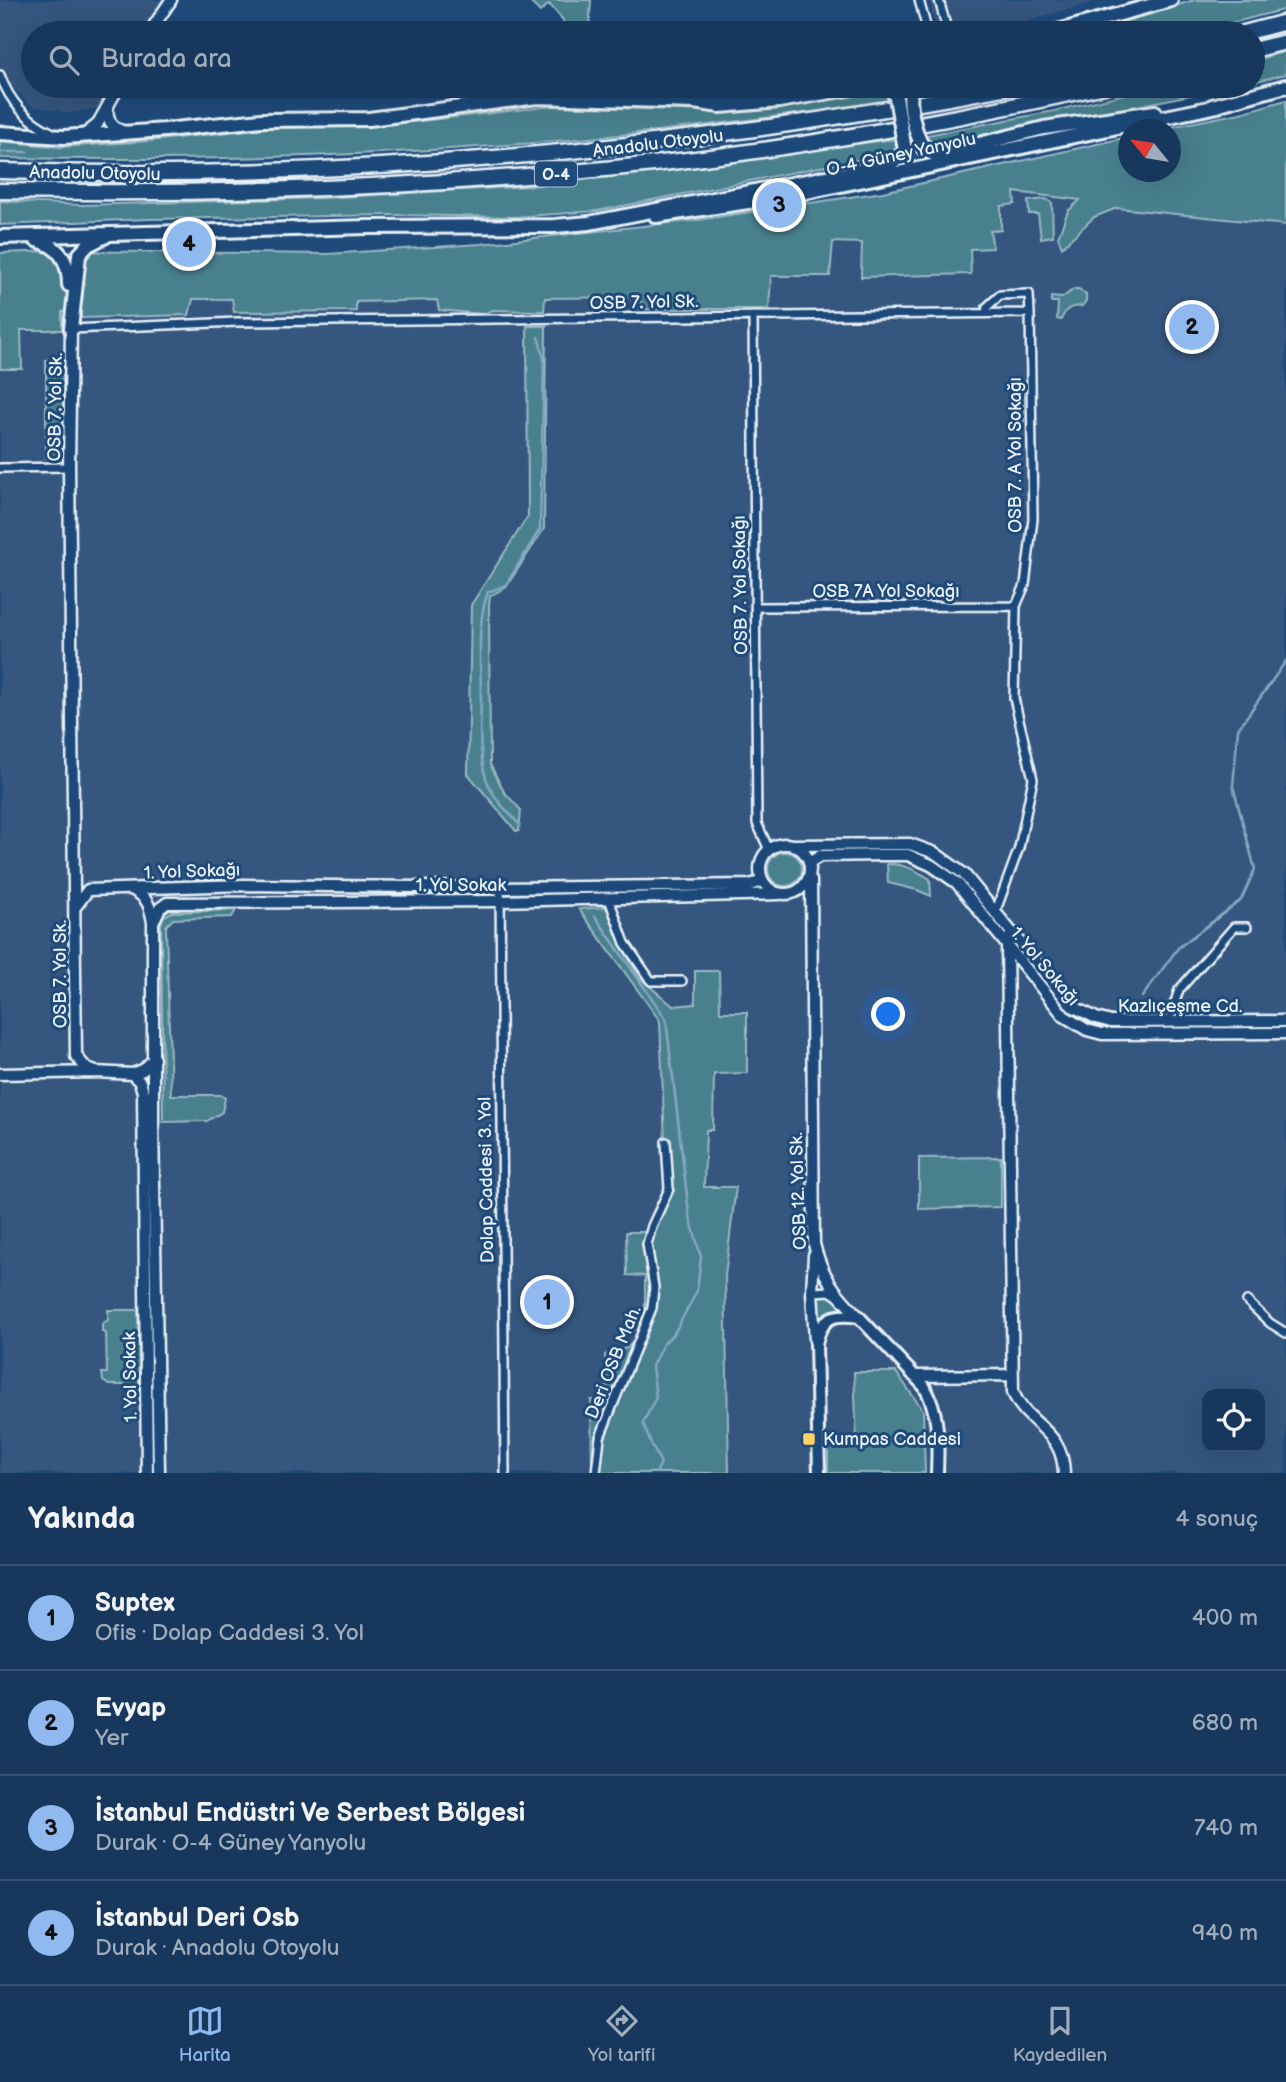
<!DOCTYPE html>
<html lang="tr">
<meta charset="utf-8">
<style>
:root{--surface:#17385c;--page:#244365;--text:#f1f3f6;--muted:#9eacbb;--line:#365272;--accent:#90b9f0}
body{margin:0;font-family:"Balsamiq Sans",sans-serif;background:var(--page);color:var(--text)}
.controls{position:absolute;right:21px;bottom:21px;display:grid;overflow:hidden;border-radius:14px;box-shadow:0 7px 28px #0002}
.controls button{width:63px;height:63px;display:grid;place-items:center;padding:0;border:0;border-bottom:2px solid var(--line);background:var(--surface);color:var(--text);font:35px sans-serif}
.compass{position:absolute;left:1118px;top:119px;width:63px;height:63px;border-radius:50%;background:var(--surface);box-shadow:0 7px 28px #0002;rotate:300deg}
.you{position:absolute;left:889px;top:1015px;width:24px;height:24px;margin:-18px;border:5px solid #fff;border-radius:50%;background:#1a73e8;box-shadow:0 0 0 10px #1a73e833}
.badge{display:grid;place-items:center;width:46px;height:46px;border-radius:50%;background:var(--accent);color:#111;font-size:23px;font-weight:700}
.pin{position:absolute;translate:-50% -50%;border:4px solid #fff;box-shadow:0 2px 7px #0006}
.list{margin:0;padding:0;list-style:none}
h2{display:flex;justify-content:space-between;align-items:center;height:91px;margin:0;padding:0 28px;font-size:30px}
h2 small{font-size:23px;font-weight:400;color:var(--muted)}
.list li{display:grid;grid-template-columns:46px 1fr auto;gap:21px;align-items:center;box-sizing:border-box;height:105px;padding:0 28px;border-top:2px solid var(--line)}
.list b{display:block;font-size:26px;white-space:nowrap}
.list p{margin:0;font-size:23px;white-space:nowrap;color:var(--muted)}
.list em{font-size:23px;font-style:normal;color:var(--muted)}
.icon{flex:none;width:38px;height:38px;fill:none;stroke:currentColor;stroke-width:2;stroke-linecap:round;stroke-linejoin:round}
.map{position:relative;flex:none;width:1286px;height:1473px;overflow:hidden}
.search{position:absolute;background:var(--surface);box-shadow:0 7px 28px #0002;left:21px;right:21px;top:21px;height:77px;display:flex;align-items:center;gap:18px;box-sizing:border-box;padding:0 24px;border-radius:38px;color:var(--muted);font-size:26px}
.sheet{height:511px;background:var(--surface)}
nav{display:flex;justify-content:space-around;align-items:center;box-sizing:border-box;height:98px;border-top:2px solid var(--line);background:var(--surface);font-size:19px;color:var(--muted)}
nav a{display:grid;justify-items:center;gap:4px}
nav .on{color:var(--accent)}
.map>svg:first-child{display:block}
</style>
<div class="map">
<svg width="1286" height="1473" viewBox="0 0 1286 1473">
<rect width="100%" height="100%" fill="#1f4a7a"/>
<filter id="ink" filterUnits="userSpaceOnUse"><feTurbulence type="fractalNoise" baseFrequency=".0143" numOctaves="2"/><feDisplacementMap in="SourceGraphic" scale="14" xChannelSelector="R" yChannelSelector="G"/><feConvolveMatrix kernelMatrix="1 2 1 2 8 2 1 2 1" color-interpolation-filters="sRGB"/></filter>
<g filter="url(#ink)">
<path fill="#35577e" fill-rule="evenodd" d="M0 0H162L143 33H33V86H112L99 108 63 114 62 111 31 106 9 83 0 86Z
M929 0H1101L983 33H937Z
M1286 100V1473H0V314L48 273 192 253 327 254 480 244 697 220 883 192 1128 137V172H1170V130L1161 129 1240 113ZM1207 1394H1260V1447H1207Z"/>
<path fill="#4a808e" stroke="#99b8c3" stroke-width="2" d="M528 0H591L589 33H564L563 20 549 4 540 12Z
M1194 0H1286V9L1193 33H1086Z
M1286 51V74L1253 82V61Z
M1158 86H1234L958 143 939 145 922 136 1054 111Z
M879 90 888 95 890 102C763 118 635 136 507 145 338 158 169 161 0 158V141L60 147 149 141 283 126 368 127 552 106 709 111Z
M1286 100V225L1117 208 1094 217 1062 247 1058 237 1068 211 1080 200 1014 192 1015 204 1001 206V230L990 231 993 248 970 249 971 274 861 277 862 243 833 242 830 276H771L769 309H641L640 297 545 298 544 311 493 310 482 314 439 310 437 300 356 302V311L234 312 232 299H193L189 315 81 318 80 310 62 312V330H21L22 369H0V253L53 251 327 254 480 244 697 220 883 192 1128 137V172H1170V130L1161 129 1240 113Z
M895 139 897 147 891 153 597 211 514 217 392 215 149 219 0 225V201L82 205 323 198 531 186Z
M1046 199 1052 203 1053 236 1041 238 1038 214H1029L1028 201Z
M1074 289H1079L1086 295V301L1082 306C1069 307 1066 308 1061 320L1057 319 1058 302H1051V297L1062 298Z
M527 326H546L544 529 506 587 490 596 489 605 490 764 504 792 521 810 519 831H516L468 774 471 605 528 516Z
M46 360H63L64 453 59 459 46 458Z
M1012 389H1024V421H1012Z
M768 869a17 17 0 1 1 34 0a17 17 0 1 1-34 0Z
M887 864C903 863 917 871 930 879L931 896 917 890 888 883Z
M606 907 620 944 640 978 673 1006 695 1004V971H719L720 1012H747V1073L714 1074 713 1130H706L704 1187H736L725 1276 729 1473H592L591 1400H599L607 1391 605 1355 627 1348 645 1329V1276L627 1275 626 1232H648L667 1193 660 1021 579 909Z
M236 910 232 917 173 919 166 926 171 1095H221L225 1098 222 1112 207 1121 163 1122 161 924 164 916 172 912Z
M1001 1157V1207L919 1209V1158Z
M827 1293 844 1307 826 1312 817 1323V1295Z
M108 1310H138L140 1385H109L103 1381 102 1373H107L106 1333 102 1332V1324L108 1320Z
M854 1372H896L923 1410 925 1473H828V1443L857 1442Z"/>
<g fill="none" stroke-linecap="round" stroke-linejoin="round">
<path stroke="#84a8c1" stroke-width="2.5" d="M0 152H27
M519 824C507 811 493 798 487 781 477 751 481 719 481 689 480 658 477 622 488 592L506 585 540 529 544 358 538 337
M595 916 666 1019 689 1213 701 1257 697 1291 675 1332 663 1344 652 1366 656 1397 643 1423 651 1444 661 1463 656 1473
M1142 997 1178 948 1241 900 1255 869 1233 786 1238 729 1286 661"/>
<defs>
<path id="minor" d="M919 0 928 33
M939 0 948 33
M0 75C10 103 27 121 53 133
M753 316 757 823 769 850
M71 329 238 322 1030 313 1029 294 1000 295 987 307 986 313
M0 468 69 467
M756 607 1016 606
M500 888 505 1473
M609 899 625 943 651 981H682
M995 913 1019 848 1033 779 1014 698 1016 606 1025 585 1033 519 1030 313
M1168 1023 1179 990 1234 927H1247
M812 1292 830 1291 839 1297
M1247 1301 1270 1323 1286 1333
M596 1473 600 1437 652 1308 654 1287 647 1244 652 1226 669 1189 666 1142"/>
<path id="tertiary" d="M149 33 171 0
M108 105C106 119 111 129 126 132
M83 136 97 125 119 86
M71 329 69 467 76 1056 87 1069 96 1072
M760 869a25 25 0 1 1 50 0a25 25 0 1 1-50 0Z
M794 845 910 844 935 853 964 874 1072 1006 1096 1018 1111 1022 1286 1021
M810 862 820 856 883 855H908L931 865 957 883 1064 1016 1087 1030 1102 1034 1286 1033
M809 878 811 880 814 1244C822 1277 836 1294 859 1317
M131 889C148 897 150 906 153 922V1124L159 1473
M76 906 88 890 245 885 500 888 750 885 763 881
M153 922 160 908 167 903 500 901 779 894
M1012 932 1007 945 1013 1392C1026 1426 1063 1428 1064 1473
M0 1074 96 1072 132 1074 143 1070 154 1059
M132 1074 140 1082 143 1092 147 1473
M814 1255 812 1292 815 1341
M914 1376 1012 1375"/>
<path id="secondary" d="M819 1473 816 1344C822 1317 832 1313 859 1317L924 1386C940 1413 938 1443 937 1473"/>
<path id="primary" d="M1051 33 1171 0
M708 100 802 86
M1212 106 1286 86
M0 133 64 137 165 130 261 120 369 119 537 97 694 102 720 106 779 101 865 86
M924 149 935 155 1044 128 1155 112
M656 216 788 196 1218 106
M0 237 367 227 555 226 589 223 889 165 901 157 905 150
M36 240C60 246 69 261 69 285
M71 329 79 255 88 245 106 236"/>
<path id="motorway" d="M1244 33 1286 22
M1253 50 1286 42
M0 171C343 182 677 151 1014 86
M0 191C206 195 410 189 615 168 779 152 944 122 1105 86"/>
</defs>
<use href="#minor" stroke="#e8f1f8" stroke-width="12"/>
<use href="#tertiary" stroke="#e8f1f8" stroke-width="15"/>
<use href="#secondary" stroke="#e8f1f8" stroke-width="16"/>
<use href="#primary" stroke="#e8f1f8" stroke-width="18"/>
<use href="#motorway" stroke="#e8f1f8" stroke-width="19"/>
<use href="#minor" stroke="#1f4a7a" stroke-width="7"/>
<use href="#tertiary" stroke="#1f4a7a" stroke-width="10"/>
<use href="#secondary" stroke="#1f4a7a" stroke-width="10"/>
<use href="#primary" stroke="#1f4a7a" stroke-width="12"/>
<use href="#motorway" stroke="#1f4a7a" stroke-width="14"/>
<defs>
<path id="primary-bridge" d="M911 86C908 105 914 132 924 149
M891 88 896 97 905 150"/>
</defs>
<use href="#primary-bridge" stroke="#e8f1f8" stroke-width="18" stroke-linecap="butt"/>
<use href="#primary-bridge" stroke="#1f4a7a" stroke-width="12"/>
</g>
</g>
<rect fill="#ffd166" stroke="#1f4a7a" stroke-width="2.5" x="802" y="1432" width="14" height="14" rx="3.5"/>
<g text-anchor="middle" stroke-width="6" stroke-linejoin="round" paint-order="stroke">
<rect fill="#1f4a7a" stroke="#acbfd2" stroke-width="2" x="535" y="161.5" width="42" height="25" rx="5"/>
<g font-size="16" font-weight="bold" fill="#e8f1f8">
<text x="556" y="180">O-4</text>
</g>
<g font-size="18" fill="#e8f1f8" stroke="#1f4a7a">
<text transform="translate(658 143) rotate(-7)" y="6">Anadolu Otoyolu</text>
<text transform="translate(901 154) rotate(-12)" y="6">O-4 Güney Yanyolu</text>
<text transform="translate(95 173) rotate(1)" y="6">Anadolu Otoyolu</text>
<text transform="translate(644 302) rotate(-1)" y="6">OSB 7. Yol Sk.</text>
<text transform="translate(55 407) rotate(-89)" y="6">OSB 7. Yol Sk.</text>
<text transform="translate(1015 455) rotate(-90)" y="6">OSB 7. A Yol Sokağı</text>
<text transform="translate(740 585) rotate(-91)" y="6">OSB 7. Yol Sokağı</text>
<text x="886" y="597">OSB 7A Yol Sokağı</text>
<text transform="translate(192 871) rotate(-2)" y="6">1. Yol Sokağı</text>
<text x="461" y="891">1. Yol Sokak</text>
<text transform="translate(1045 966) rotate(50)" y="6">1. Yol Sokağı</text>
<text transform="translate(60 974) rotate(-90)" y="6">OSB 7. Yol Sk.</text>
<text x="1180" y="1012">Kazlıçeşme Cd.</text>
<text transform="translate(486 1180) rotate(-91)" y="6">Dolap Caddesi 3. Yol</text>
<text transform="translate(798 1191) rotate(-92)" y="6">OSB 12. Yol Sk.</text>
<text transform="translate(613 1362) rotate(-68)" y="6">Deri OSB Mah.</text>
<text transform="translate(130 1377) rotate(-91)" y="6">1. Yol Sokak</text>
</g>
<g font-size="18" fill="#e8f1f8" stroke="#1f4a7a" text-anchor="start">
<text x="823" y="1445">Kumpas Caddesi</text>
</g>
</g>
</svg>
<div class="controls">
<button><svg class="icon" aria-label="locate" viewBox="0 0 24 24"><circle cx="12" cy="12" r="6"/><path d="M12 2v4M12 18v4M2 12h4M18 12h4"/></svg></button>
</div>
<svg class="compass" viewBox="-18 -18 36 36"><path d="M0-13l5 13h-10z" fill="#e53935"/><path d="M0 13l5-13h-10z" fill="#9eacbb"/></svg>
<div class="you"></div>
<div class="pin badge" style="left:547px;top:1302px">1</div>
<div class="pin badge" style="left:1192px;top:327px">2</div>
<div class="pin badge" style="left:779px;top:205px">3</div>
<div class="pin badge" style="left:189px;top:244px">4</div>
<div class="search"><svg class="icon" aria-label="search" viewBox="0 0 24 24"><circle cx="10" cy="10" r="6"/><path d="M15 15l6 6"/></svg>Burada ara</div>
</div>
<section class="sheet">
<h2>Yakında<small>4 sonuç</small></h2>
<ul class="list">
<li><span class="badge">1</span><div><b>Suptex</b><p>Ofis · Dolap Caddesi 3. Yol</p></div><em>400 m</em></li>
<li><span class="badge">2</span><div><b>Evyap</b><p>Yer</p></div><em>680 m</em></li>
<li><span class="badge">3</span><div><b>İstanbul Endüstri Ve Serbest Bölgesi</b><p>Durak · O-4 Güney Yanyolu</p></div><em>740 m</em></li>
<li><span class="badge">4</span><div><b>İstanbul Deri Osb</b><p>Durak · Anadolu Otoyolu</p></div><em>940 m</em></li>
</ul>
</section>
<nav>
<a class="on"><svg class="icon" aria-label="map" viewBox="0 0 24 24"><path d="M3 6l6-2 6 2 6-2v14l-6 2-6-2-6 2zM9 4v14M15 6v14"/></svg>Harita</a>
<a><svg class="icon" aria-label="directions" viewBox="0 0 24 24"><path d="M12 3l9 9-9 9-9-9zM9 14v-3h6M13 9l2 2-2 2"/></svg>Yol tarifi</a>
<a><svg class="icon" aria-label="saved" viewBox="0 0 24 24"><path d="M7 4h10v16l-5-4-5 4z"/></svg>Kaydedilen</a>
</nav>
